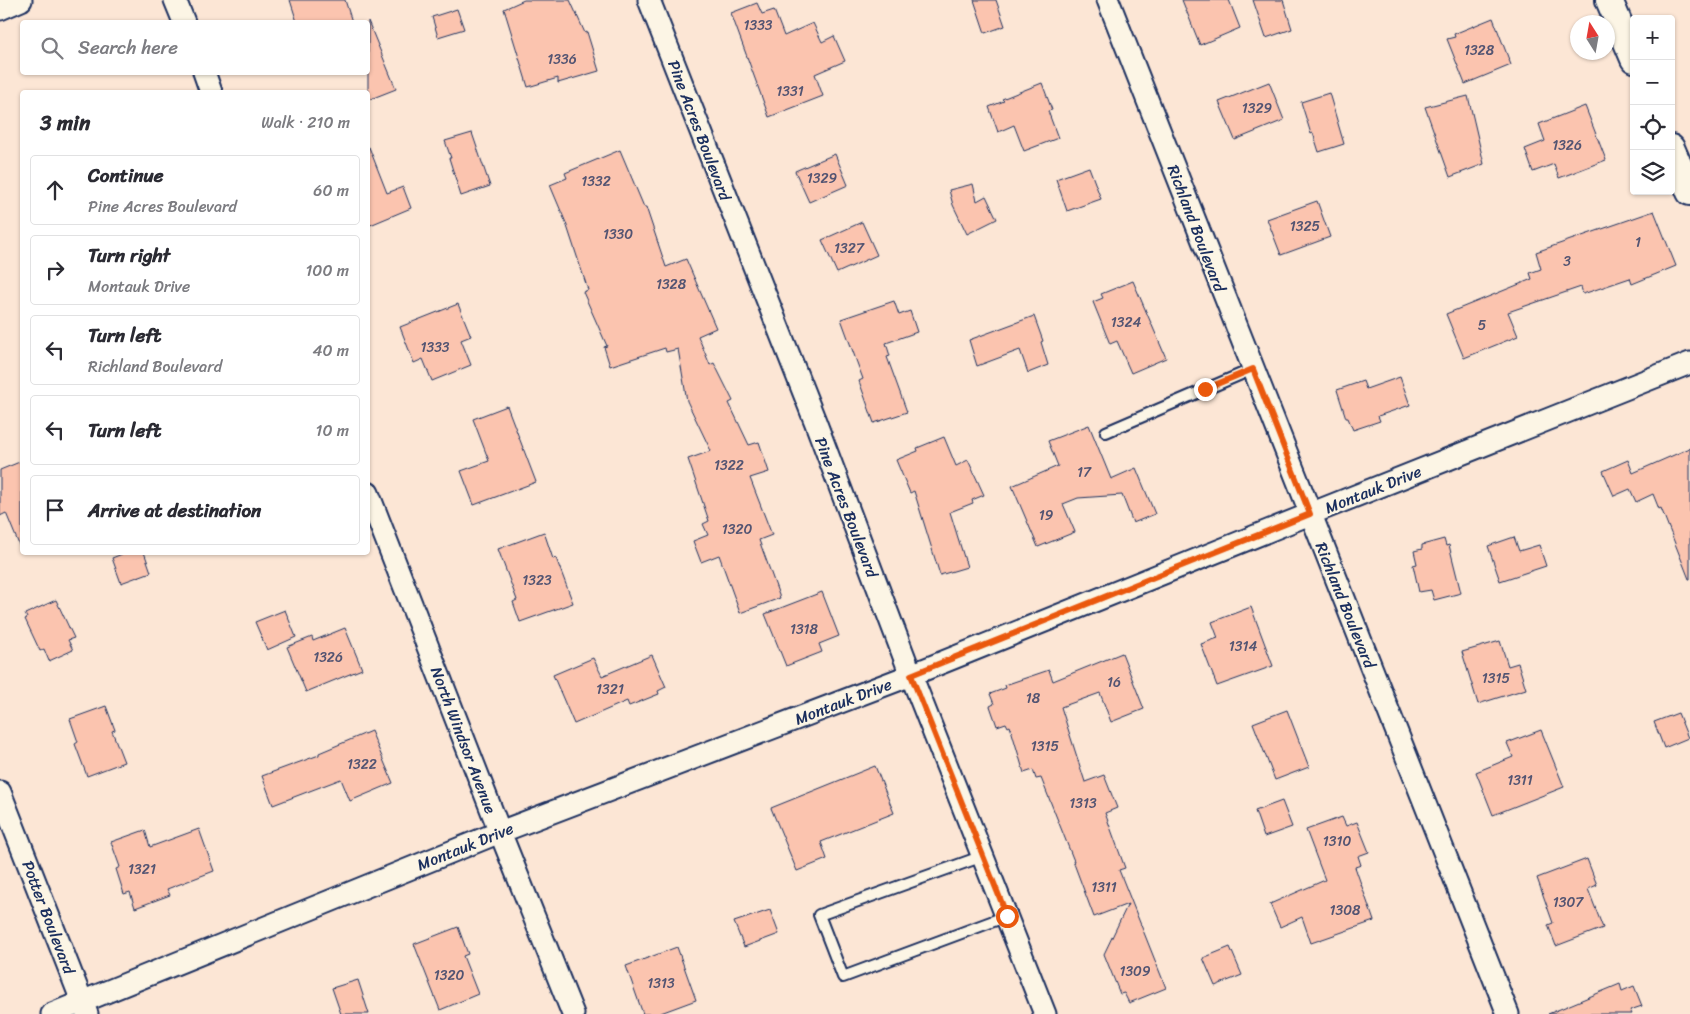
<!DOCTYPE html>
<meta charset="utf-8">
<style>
:root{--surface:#fff;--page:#f2f2f3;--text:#2b2b33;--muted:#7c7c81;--line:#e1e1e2}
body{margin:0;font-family:Sriracha,sans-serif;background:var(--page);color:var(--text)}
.controls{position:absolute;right:15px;top:15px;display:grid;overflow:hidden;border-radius:5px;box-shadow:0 1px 4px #0004}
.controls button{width:45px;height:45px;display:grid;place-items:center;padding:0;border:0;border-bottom:1px solid var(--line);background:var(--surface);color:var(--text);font:25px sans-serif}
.compass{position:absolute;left:1570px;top:15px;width:45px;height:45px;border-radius:50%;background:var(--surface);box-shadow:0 1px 4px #0004;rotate:349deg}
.stop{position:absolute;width:15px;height:15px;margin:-11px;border:4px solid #ea580c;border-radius:50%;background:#fff}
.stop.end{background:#ea580c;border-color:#fff;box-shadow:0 1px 5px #0008}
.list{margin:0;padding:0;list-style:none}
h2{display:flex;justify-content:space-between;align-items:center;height:65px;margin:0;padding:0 20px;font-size:21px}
h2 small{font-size:16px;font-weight:400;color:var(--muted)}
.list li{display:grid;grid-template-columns:32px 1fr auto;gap:15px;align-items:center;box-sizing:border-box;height:70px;margin:0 10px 10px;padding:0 10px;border:1px solid var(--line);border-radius:5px}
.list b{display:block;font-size:19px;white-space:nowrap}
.list p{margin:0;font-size:16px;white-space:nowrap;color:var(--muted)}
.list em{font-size:16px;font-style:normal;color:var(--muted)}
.icon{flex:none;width:28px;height:28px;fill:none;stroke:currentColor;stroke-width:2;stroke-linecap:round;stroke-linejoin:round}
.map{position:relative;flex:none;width:1690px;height:1014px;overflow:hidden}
.search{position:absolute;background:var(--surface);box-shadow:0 1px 4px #0004;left:20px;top:20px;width:350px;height:55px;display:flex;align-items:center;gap:12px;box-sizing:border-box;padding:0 18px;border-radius:5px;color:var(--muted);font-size:19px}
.panel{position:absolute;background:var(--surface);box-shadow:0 1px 4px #0004;left:20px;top:90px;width:350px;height:465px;border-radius:5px}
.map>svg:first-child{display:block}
</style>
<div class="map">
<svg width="1690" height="1014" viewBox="0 0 1690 1014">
<rect width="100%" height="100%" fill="#fce6d5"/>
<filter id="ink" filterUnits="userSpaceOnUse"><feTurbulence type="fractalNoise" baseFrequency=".02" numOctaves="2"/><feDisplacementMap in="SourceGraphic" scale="10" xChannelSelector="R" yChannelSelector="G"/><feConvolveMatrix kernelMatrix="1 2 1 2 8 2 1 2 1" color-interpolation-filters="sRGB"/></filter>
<g filter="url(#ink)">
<path fill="#fbc4af" stroke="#1b2f5e" d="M290 0H345L352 22H297Z
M524 0H570L585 33 587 32 599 71 558 83V78L528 87 504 9Z
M974 0H996L1005 26 985 33Z
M1182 0H1229L1240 28 1200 45Z
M1253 0H1283L1292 29 1266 38Z
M757 3 762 14 774 10 784 36 813 23 822 42 834 36 845 61 815 74 823 96 769 117 731 13Z
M457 9 464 29 438 37 432 17Z
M1493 18 1511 65 1465 84 1447 39 1455 37 1454 34Z
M368 21 396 89 368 100Z
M1269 82 1284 120 1235 140 1219 102Z
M1042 83 1052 110 1048 111 1058 138 1024 151 1014 125 998 132 989 107 1004 101 1002 99Z
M1329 93 1344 144 1319 152 1313 133 1311 134 1301 102Z
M1468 96 1484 164 1450 177 1425 107Z
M1585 106 1606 160 1559 178 1554 164 1533 172 1525 149 1545 141 1539 124Z
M472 133 490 186 461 196 449 158H451L445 141Z
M368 147H369L387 193 403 187 411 208 368 226Z
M620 150 644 207H646L666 267 686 259 716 328 698 336 710 365 714 363 733 401 729 403 749 445 759 442 769 472 750 478 772 535 759 540 780 598 740 613 719 555 701 562 693 541 708 535 703 524 709 521 688 459 711 451 687 401 678 349 666 352 665 348 610 366 604 347 607 346 583 292 588 290 566 223 550 185 567 178 565 173Z
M835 154 848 185 809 202 795 171Z
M1089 167 1101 199 1067 211 1056 179Z
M973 184 977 201 986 196 997 219 967 234 953 205 949 190Z
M1317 201 1330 237 1281 255 1267 219Z
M1654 211 1676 266 1632 284 1630 278 1583 294 1581 287 1508 312 1518 336 1464 358 1446 314 1532 279 1530 273 1541 269 1536 252Z
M862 222 877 255 837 273 822 240Z
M1133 281 1166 358 1131 373 1117 341 1110 344 1093 302 1103 298 1101 294Z
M894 301 899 315 910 311 917 332 886 343 890 356 887 357 907 412 874 423 859 381 863 379 841 319Z
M458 304 471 336 461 340 471 365 432 381 423 359 414 363 400 327Z
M1034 316 1043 341 1041 342 1048 365 1028 373 1020 350 977 366 969 340Z
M1400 377 1410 405 1378 416 1380 421 1353 430 1348 418H1346L1337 390 1363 381 1366 389Z
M507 406 536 482 474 505 461 471 489 461 473 419Z
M1089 425 1111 479 1136 468 1155 514 1133 523 1122 495 1078 498 1063 504 1075 532 1038 547 1012 486 1058 466 1048 441Z
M944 437 956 466 968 460 984 495 972 500 973 503 950 512 967 567 940 575 914 491 910 493 896 460 918 451 917 448Z
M1690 448V579H1689L1661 508 1659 509 1653 494 1636 502 1630 489 1614 496 1603 471 1628 460 1633 473Z
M22 461V552L6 513 0 516V470Z
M544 532 553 559 556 558 573 603 520 622 513 602 517 600 498 549Z
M1514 537 1519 551 1539 545 1546 566 1500 581 1488 546Z
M1444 539 1446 546 1449 545 1461 593 1434 600 1431 590 1419 592 1413 565 1417 564 1414 551 1422 549V545Z
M127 552H144L151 572 121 583 112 558Z
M822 592 839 636 819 644 822 652 786 666 765 614Z
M56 600 74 638 68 640 73 650 49 661 44 649 40 651 25 619 27 618 25 614Z
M1251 607 1273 666 1217 686 1201 644 1218 638 1212 622Z
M285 610 296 637 267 650 255 622Z
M345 628 362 669 306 692 287 647 312 637 313 641Z
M1500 641 1508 666 1518 663 1526 689 1478 704 1462 652Z
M1122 653 1144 709 1111 722 1100 693 1061 707 1085 782 1104 775 1117 808 1105 813 1125 868 1119 870 1166 988 1129 1003 1124 993 1120 994 1104 954 1128 904 1094 917 1073 861H1074L1041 778 1036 779 1033 770 1024 773 1010 726 1008 727 1006 723 997 726 990 706 994 704 990 694 1006 688 1005 685 1049 670 1053 681Z
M652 655 666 687 658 691 659 694 629 706 627 701 574 724 553 675 593 658 602 676Z
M106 706 115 730 112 731 124 762 87 776 75 744 78 742 70 719Z
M1287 710 1309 767 1275 780 1253 723Z
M1678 713 1688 738 1664 748 1654 722Z
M1541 730 1564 787 1493 815 1476 772 1513 757 1507 743Z
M371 731 393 783 350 801 341 779 273 805 262 776 319 755V753Z
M875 766 894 813 821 842 827 859 797 871 771 808Z
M1282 801 1292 827 1264 837 1255 811Z
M1342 817 1346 826 1357 822 1369 852 1358 856 1361 865 1355 867 1374 921 1311 943 1302 917 1280 927 1270 904 1325 880 1306 830Z
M199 829 214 871 167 889 170 895 135 908 130 892 124 894 116 869 120 867 111 842 145 830 150 847Z
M1587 859 1597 885 1588 889 1603 928 1556 946 1548 925 1553 923 1537 878Z
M770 910 779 934 744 947 734 922Z
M458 927 468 954 463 956 478 994 440 1010 414 944Z
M677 947 696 1000 658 1014H643L626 966Z
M1230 947 1242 975 1215 986 1203 958Z
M358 980 369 1014H341L332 988Z
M1620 984 1622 991 1634 986 1642 1006 1630 1010 1632 1014H1548Z"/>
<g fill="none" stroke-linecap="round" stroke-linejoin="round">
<defs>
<path id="service" d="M1106 432 1253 369
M983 856 819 915 843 977 1007 916"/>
<path id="minor" d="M175 0 184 22
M649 0 815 421 911 675 1045 1014
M1108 0 1508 1014
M0 9 21 0
M204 72 211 92
M368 493 500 832 573 1014
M0 792 87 1014
M52 1014 500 832 911 675 1310 514 1690 363"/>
<path id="tertiary" d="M1609 0 1634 59
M1671 148 1690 192"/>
</defs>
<use href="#service" stroke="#1b2f5e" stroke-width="14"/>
<use href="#minor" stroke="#1b2f5e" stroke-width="25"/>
<use href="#tertiary" stroke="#1b2f5e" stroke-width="30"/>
<use href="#service" stroke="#fcf5e5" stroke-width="10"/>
<use href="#minor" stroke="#fcf5e5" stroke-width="21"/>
<use href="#tertiary" stroke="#fcf5e5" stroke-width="26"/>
</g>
</g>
<g fill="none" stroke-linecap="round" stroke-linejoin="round" filter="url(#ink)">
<path stroke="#ea580c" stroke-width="6" d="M1007 916 911 675 1310 514 1253 369 1205 389"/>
</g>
<g text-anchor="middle" stroke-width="4.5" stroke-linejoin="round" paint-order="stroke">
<g font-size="14" fill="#535472">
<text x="758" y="30">1333</text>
<text x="1479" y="55">1328</text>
<text x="562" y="64">1336</text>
<text x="790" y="96">1331</text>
<text x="1257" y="113">1329</text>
<text x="1567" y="150">1326</text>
<text x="822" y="183">1329</text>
<text x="596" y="186">1332</text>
<text x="1305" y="231">1325</text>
<text x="618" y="239">1330</text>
<text x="1638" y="247">1</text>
<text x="849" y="253">1327</text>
<text x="1567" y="266">3</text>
<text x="671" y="289">1328</text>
<text x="1126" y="327">1324</text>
<text x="1482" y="330">5</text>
<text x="435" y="352">1333</text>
<text x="729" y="470">1322</text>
<text x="1084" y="477">17</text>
<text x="1046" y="520">19</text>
<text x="737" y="534">1320</text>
<text x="537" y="585">1323</text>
<text x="804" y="634">1318</text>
<text x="1243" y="651">1314</text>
<text x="328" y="662">1326</text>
<text x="1496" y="683">1315</text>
<text x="1114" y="687">16</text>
<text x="610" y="694">1321</text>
<text x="1033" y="703">18</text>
<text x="1045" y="751">1315</text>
<text x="362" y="769">1322</text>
<text x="1520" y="785">1311</text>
<text x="1083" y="808">1313</text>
<text x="1337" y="846">1310</text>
<text x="142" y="874">1321</text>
<text x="1104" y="892">1311</text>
<text x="1568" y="907">1307</text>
<text x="1345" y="915">1308</text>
<text x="1135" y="976">1309</text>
<text x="449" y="980">1320</text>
<text x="661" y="988">1313</text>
</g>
<g font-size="16" fill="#1b2f5e" stroke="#fcf5e5">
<text transform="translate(700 130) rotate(69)" y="6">Pine Acres Boulevard</text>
<text transform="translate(1197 228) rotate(69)" y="6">Richland Boulevard</text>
<text transform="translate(1373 489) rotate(-22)" y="6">Montauk Drive</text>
<text transform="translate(847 507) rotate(69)" y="6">Pine Acres Boulevard</text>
<text transform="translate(1346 605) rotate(68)" y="6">Richland Boulevard</text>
<text transform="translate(843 701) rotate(-21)" y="6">Montauk Drive</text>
<text transform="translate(464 740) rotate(69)" y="6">North Windsor Avenue</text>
<text transform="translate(465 846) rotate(-22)" y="6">Montauk Drive</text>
<text transform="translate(49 917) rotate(69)" y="6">Potter Boulevard</text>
</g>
</g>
</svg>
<div class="controls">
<button>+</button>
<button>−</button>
<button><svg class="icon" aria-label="locate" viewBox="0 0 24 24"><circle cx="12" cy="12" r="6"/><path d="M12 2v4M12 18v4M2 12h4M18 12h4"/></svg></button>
<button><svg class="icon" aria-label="layers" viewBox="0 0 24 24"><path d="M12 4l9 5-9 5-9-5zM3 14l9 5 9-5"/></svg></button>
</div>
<svg class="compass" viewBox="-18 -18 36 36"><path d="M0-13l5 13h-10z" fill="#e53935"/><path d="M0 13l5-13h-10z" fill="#7c7c81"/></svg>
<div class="stop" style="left:1007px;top:916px"></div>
<div class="stop end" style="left:1205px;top:389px"></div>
<div class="search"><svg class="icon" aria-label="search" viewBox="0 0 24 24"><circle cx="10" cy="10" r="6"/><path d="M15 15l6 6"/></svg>Search here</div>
<section class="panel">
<h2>3 min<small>Walk · 210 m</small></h2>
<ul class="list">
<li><svg class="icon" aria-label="ahead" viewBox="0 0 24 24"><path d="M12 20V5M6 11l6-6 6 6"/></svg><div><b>Continue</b><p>Pine Acres Boulevard</p></div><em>60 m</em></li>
<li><svg class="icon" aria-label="right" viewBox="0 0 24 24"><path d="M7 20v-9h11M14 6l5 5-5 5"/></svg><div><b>Turn right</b><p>Montauk Drive</p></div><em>100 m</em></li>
<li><svg class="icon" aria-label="left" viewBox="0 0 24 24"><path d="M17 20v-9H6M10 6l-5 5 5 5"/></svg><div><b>Turn left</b><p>Richland Boulevard</p></div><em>40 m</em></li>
<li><svg class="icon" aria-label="left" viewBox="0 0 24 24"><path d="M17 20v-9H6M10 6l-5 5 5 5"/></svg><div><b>Turn left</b></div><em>10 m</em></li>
<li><svg class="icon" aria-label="arrive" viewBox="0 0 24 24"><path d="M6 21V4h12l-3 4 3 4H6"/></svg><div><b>Arrive at destination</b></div></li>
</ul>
</section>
</div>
